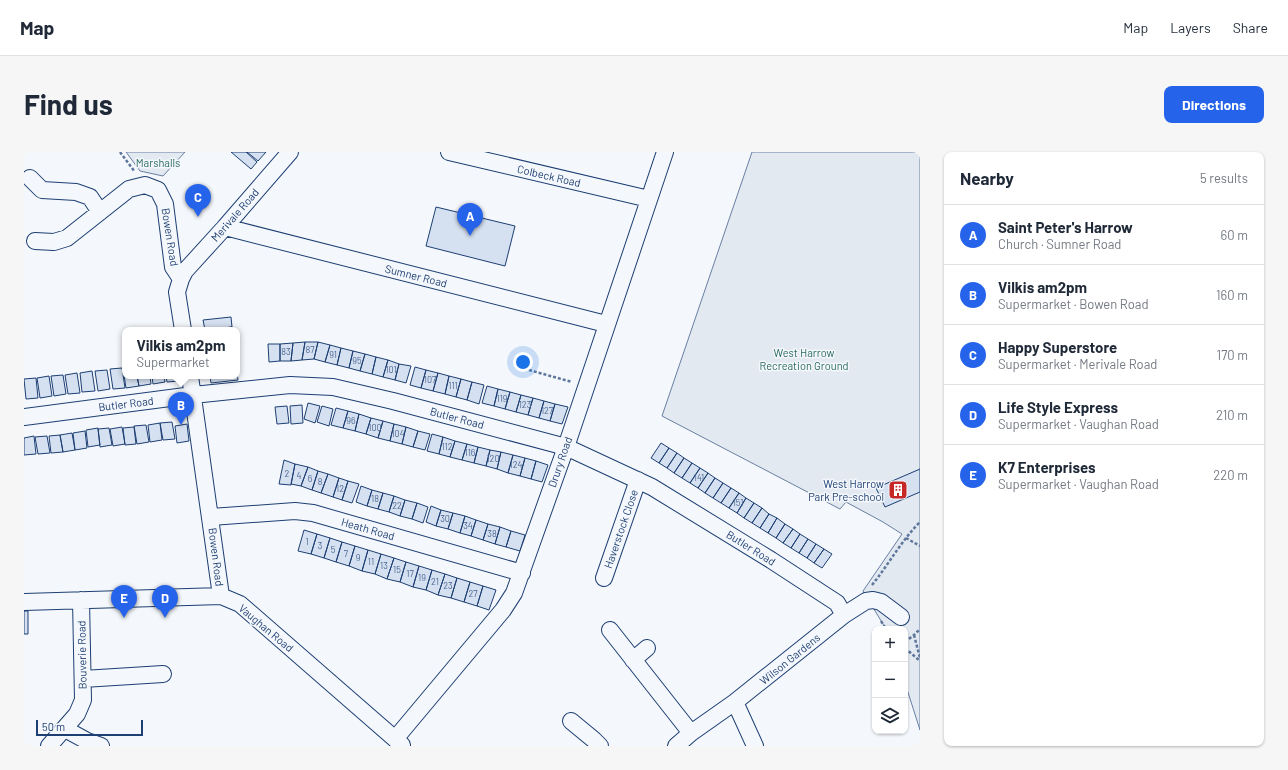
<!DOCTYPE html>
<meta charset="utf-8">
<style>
:root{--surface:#fff;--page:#f6f6f7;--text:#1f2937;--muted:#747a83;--line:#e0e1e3;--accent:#2563eb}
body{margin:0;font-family:Barlow,sans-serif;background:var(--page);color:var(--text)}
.controls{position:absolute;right:12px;bottom:12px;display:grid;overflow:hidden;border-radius:8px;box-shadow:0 1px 3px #0004}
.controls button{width:36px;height:36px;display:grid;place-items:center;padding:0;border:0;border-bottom:1px solid var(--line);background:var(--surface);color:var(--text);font:20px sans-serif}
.scale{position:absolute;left:12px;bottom:10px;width:107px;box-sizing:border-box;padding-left:4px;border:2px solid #1d3f73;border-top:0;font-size:11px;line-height:14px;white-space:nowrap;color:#1d3f73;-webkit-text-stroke:3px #f4f7fb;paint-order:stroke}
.you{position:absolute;left:499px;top:210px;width:14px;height:14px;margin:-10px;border:3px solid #fff;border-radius:50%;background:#1a73e8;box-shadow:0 0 0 6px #1a73e833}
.badge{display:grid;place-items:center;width:26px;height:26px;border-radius:50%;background:var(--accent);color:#fff;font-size:13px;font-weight:700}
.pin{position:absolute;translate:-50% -33px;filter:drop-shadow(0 1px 2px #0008)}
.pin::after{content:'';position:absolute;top:21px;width:14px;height:12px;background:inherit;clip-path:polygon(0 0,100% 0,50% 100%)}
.popup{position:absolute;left:98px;top:175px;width:118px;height:52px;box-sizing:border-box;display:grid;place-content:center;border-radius:8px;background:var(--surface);filter:drop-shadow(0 1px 3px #0005);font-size:13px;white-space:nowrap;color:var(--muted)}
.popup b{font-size:15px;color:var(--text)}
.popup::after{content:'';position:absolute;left:50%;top:100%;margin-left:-8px;border:8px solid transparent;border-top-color:var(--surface)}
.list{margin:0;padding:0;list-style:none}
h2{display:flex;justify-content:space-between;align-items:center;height:52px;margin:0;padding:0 16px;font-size:17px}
h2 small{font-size:13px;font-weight:400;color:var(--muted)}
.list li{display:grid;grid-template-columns:26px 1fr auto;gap:12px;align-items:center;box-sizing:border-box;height:60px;padding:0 16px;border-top:1px solid var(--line)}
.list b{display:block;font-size:15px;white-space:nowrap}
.list p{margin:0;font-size:13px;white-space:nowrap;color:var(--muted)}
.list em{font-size:13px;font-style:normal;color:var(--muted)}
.icon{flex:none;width:22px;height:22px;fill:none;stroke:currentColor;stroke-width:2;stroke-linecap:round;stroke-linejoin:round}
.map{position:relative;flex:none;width:896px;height:594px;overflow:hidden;border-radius:8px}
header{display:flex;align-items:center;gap:24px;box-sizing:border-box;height:56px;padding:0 20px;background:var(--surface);border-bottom:1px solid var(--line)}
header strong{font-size:19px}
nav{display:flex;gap:22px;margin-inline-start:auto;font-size:14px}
.intro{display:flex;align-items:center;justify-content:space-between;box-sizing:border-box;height:96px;padding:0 24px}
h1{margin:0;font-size:28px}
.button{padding:10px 18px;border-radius:8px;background:var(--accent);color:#fff;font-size:14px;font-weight:700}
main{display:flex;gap:24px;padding:0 24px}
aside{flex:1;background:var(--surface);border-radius:8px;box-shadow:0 1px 3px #0004}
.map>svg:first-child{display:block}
</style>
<header>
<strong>Map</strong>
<nav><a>Map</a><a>Layers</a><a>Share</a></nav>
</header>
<div class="intro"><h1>Find us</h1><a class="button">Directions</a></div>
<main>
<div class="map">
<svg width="896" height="594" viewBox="0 0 896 594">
<rect width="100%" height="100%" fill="#f4f7fb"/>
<path fill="#e3e9f0" stroke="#687fa3" d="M102 0H161L139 24 116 19Z
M728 0H896V578L881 531V477H862L839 439 878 382 859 370 822 350 816 357 638 264Z"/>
<path fill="#d5e0f0" stroke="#1d3f73" d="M207 0H222L233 10 227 17Z
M223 0H242L234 9Z
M412 55 491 74 481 114 402 94Z
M207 165 208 175 181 178 179 168Z
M208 175V178H183Z
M281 190 278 208 267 209 269 191Z
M281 190H294L290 207 278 208Z
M294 190 306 193 301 210 290 207Z
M269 191 267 209H256V192Z
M244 192H256V209L245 210Z
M306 193 317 196 313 213 301 210Z
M317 196 329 199 325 216 313 213Z
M329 199 341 202 336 219 325 216Z
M341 202 352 205 348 222 336 219Z
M352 205 364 208 359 225 348 222Z
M364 208 375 212 371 228 359 225Z
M375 212 387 214 382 231 371 228Z
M391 215 402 218 397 236 386 233Z
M98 216 101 236 89 237 86 217Z
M99 216H101V224H113L115 234 102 236Z
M83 218 86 237 74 239 71 219Z
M402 218 414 221 409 239 397 236Z
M68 219 71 239 58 240 56 221Z
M213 220 214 228 187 231 186 224H213Z
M53 221 56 241 44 242 41 223Z
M414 221 425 224 421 242 409 239Z
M39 223 42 242 30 244 27 224Z
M25 224 28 244 16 246 13 226Z
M113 224H126L127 232 115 234Z
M128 224H140L141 230 129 232Z
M142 224H154L155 229 143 230Z
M425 224 437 227 432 245 421 242Z
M12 226 14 246 2 247 0 227Z
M437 227 448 230 443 248 432 245Z
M448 230 460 233 455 252 443 248Z
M463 234 474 237 470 254 458 251Z
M474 237 486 240 481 257 470 254Z
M486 240 497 243 492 260 481 257Z
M497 243 509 246 504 263 492 260Z
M509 246 520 249 515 266 504 263Z
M520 249 531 252 526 269 515 266Z
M284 251 296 254 291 271 280 267Z
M531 252 544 255 538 272 526 269Z
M278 253 279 271 267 272 266 254Z
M263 254 265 271 253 272 251 255Z
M298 254 309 257 305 274 293 270Z
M312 256 324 259 319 276 307 273Z
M324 259 335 262 331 279 319 276Z
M335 262 347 266 342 282 331 279Z
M347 266 359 269 354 286 342 282Z
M359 269 370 272 366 289 354 286Z
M148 270 151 287 139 288 136 271Z
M136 271 138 288 126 290 124 273Z
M163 272 165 289 153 291 151 274Z
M370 272 382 275 378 292 366 289Z
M122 273 125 290 113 292 110 274Z
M98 275 101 292 89 294 86 277Z
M110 275 112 292 101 293 99 276Z
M382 275 394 279 389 295 378 292Z
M74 276 76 293 64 295 62 278Z
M85 276 88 293 76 295 74 277Z
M61 279 63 296 51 298 49 281Z
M394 279 406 282 401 298 389 295Z
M48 281 51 298 39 300 36 283Z
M408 282 419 285 415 302 403 299Z
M36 283 39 300 27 301 25 284Z
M10 284 12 302 0 303V286Z
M23 284 26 301 14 302 11 285Z
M419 285 431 289 426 305 415 302Z
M431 289 443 292 438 308 426 305Z
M637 291 645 296 635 311 627 306Z
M443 292 454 295 450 311 438 308Z
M454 295 466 298 462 314 450 311Z
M645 296 653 301 643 316 635 311Z
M466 298 477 300 473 317 462 314Z
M477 300 489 303 484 321 473 317Z
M653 301 660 306 650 321 643 316Z
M489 303 501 306 496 324 484 321Z
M501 306 512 309 507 327 496 324Z
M660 306 668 311 658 326 650 321Z
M260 308 271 312 267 333 255 332Z
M512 309 524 313 518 330 507 327Z
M668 311 676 316 666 331 658 326Z
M271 312 284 315 277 334 267 332Z
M284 315 294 319 288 338 277 334Z
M676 316 684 321 674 336 666 331Z
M896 317V340L861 355 852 336Z
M294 319 304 322 297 341 288 338Z
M684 321 691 326 681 341 674 336Z
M304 322 315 326 309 345 297 341Z
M315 326 324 329 318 348 309 345Z
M691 326 699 331 689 346 681 341Z
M324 329 335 332 328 351 318 348Z
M699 331 707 336 697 351 689 346Z
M337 334 348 338 343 354 332 350Z
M707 336 715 341 705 356 697 351Z
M348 338 359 341 354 357 343 354Z
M359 341 370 344 365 360 354 357Z
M715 341 722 346 713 361 705 356Z
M370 344 381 348 376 364 365 360Z
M722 346 730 351 720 366 713 361Z
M381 348 393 351 388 367 376 364Z
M393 351 404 355 399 371 388 367Z
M730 351 738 356 728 371 720 366Z
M407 354 417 358 412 374 402 370Z
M738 356 745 362 736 376 728 371Z
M417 358 429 361 424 377 412 374Z
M429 361 441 364 436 381 424 377Z
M745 362 753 366 744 381 736 376Z
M441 364 452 368 447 384 436 381Z
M753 366 761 372 752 386 744 381Z
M452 368 464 372 459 388 447 384Z
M464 372 476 375 471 392 459 388Z
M761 372 769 377 759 391 752 386Z
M476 375 487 379 482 395 471 392Z
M769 377 776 382 767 396 759 391Z
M280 378 293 382 287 402 274 399Z
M487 379 501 383 496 399 482 395Z
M293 382 306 386 300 406 287 402Z
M776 382 784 387 775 401 767 396Z
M306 386 318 390 312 410 300 406Z
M784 387 792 392 783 406 775 401Z
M318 390 331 394 325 414 312 410Z
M792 392 800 397 790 411 783 406Z
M331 394 344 398 338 419 325 414Z
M800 397 808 402 798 416 790 411Z
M344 398 357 402 351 422 338 419Z
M357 402 370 406 363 427 351 422Z
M370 406 382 410 376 430 363 427Z
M382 410 395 414 389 435 376 430Z
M395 414 408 418 402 438 389 435Z
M408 418 421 422 414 443 402 438Z
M421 422 433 426 427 446 414 443Z
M433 426 446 430 440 450 427 446Z
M446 430 459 434 453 454 440 450Z
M459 434 472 438 465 458 453 454Z
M0 459H4V482H0Z"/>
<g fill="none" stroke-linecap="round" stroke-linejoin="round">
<defs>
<path id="minor" d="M425 0 625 47
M6 26 18 38 52 40 66 45 76 60
M201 75 582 172
M11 89 30 90 43 86 105 37 121 33 134 38 141 52 149 115 157 127
M159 178 153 140 157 127 161 119 201 75 266 0
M166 224 197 444
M0 265 169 243 266 233 309 235 369 249 542 295 628 335 747 408 813 451 820 463
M187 365 271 359 289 361 498 421
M580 426 614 328
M0 450 197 444 216 452 378 593
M586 478 667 581
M609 508 623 496
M59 527 139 522
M711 550 731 594
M547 569 570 588 576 594
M41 577 63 589 77 594
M371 587 479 458 490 441 542 295 641 0
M25 594 53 562 59 548 57 448
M652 594 667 581 711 550 820 463 842 449 849 448 857 450 877 465"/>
</defs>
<use href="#minor" stroke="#1d3f73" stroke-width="18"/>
<path stroke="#5e769c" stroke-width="2.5" stroke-dasharray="3 2" stroke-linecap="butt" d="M96 0 111 20
M505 218 548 230
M882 386 896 394
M848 433C865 412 877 389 896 370
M857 469 862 477
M890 483 896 506
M881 490 890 483 896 477
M881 496 896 509"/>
<use href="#minor" stroke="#f4f7fb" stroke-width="16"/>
</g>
<defs>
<symbol id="building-square" viewBox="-11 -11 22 22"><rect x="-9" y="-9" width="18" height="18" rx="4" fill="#c62828" stroke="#f4f7fb"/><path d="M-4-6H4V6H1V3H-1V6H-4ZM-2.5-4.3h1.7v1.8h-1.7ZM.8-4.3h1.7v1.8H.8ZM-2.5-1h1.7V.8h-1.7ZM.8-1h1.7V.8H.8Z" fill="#fff"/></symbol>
</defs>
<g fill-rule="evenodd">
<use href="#building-square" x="863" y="327" width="22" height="22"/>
</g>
<g text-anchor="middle" stroke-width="3" stroke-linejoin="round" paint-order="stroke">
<g font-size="9" fill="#4b6792">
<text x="286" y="201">87</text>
<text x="262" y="203">83</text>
<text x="309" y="206">91</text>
<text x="333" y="212">95</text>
<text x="367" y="221">101</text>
<text x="406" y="231">107</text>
<text x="429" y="237">111</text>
<text x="478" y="250">119</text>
<text x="501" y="256">123</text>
<text x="523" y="262">127</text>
<text x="327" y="272">96</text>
<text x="351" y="279">100</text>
<text x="374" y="285">104</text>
<text x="423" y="298">112</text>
<text x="446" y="304">116</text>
<text x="469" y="310">120</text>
<text x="492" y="316">124</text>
<text x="263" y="325">2</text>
<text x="275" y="327">4</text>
<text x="675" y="329">141</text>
<text x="286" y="330">6</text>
<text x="296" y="333">8</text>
<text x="316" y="340">12</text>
<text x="351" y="350">18</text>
<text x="714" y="354">151</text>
<text x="373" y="357">22</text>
<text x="421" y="370">30</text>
<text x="444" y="377">34</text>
<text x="468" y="385">38</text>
<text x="283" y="393">1</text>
<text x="296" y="397">3</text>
<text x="309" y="401">5</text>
<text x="322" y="405">7</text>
<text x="334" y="409">9</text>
<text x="347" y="413">11</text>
<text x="360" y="417">13</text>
<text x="373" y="421">15</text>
<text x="386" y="425">17</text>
<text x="398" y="429">19</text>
<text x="411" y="433">21</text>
<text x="424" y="437">23</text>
<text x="449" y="445">27</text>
</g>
<g font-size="11" fill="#2c6c60" stroke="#f4f7fb">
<text x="134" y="15">Marshalls</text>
<text x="780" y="205">West Harrow<tspan x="780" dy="13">Recreation Ground</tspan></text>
</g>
<g font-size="11" fill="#1d3f73" stroke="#f4f7fb">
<text transform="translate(525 24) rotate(13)" y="4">Colbeck Road</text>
<text transform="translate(211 63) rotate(-49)" y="4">Merivale Road</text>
<text transform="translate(146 85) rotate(81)" y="4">Bowen Road</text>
<text transform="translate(392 124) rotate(14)" y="4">Sumner Road</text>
<text transform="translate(102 252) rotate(-7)" y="4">Butler Road</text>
<text transform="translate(433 266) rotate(15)" y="4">Butler Road</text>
<text transform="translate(536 310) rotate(-71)" y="4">Drury Road</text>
<text transform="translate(344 377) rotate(16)" y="4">Heath Road</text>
<text transform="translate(597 377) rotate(-71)" y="4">Haverstock Close</text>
<text transform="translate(727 396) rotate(32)" y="4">Butler Road</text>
<text transform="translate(192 405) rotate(83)" y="4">Bowen Road</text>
<text transform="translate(242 476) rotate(40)" y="4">Vaughan Road</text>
<text transform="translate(58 503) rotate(-91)" y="4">Bouverie Road</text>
<text transform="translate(766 507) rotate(-39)" y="4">Wilson Gardens</text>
</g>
<g font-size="11" fill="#1d3f73" stroke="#f4f7fb" text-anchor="end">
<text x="860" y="336">West Harrow<tspan x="860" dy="13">Park Pre-school</tspan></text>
</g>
</g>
</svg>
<div class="controls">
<button>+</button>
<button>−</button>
<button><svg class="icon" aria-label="layers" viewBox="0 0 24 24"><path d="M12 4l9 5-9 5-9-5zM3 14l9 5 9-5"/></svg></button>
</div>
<div class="scale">50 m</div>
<div class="you"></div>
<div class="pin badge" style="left:446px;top:84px">A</div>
<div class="pin badge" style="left:157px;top:273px">B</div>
<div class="popup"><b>Vilkis am2pm</b>Supermarket</div>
<div class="pin badge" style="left:174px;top:65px">C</div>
<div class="pin badge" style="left:141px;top:466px">D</div>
<div class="pin badge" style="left:100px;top:466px">E</div>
</div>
<aside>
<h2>Nearby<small>5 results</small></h2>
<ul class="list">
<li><span class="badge">A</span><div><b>Saint Peter's Harrow</b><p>Church · Sumner Road</p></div><em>60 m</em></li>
<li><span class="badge">B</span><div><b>Vilkis am2pm</b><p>Supermarket · Bowen Road</p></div><em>160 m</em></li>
<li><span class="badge">C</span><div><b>Happy Superstore</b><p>Supermarket · Merivale Road</p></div><em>170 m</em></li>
<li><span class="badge">D</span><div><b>Life Style Express</b><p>Supermarket · Vaughan Road</p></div><em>210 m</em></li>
<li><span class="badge">E</span><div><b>K7 Enterprises</b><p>Supermarket · Vaughan Road</p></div><em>220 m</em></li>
</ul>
</aside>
</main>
